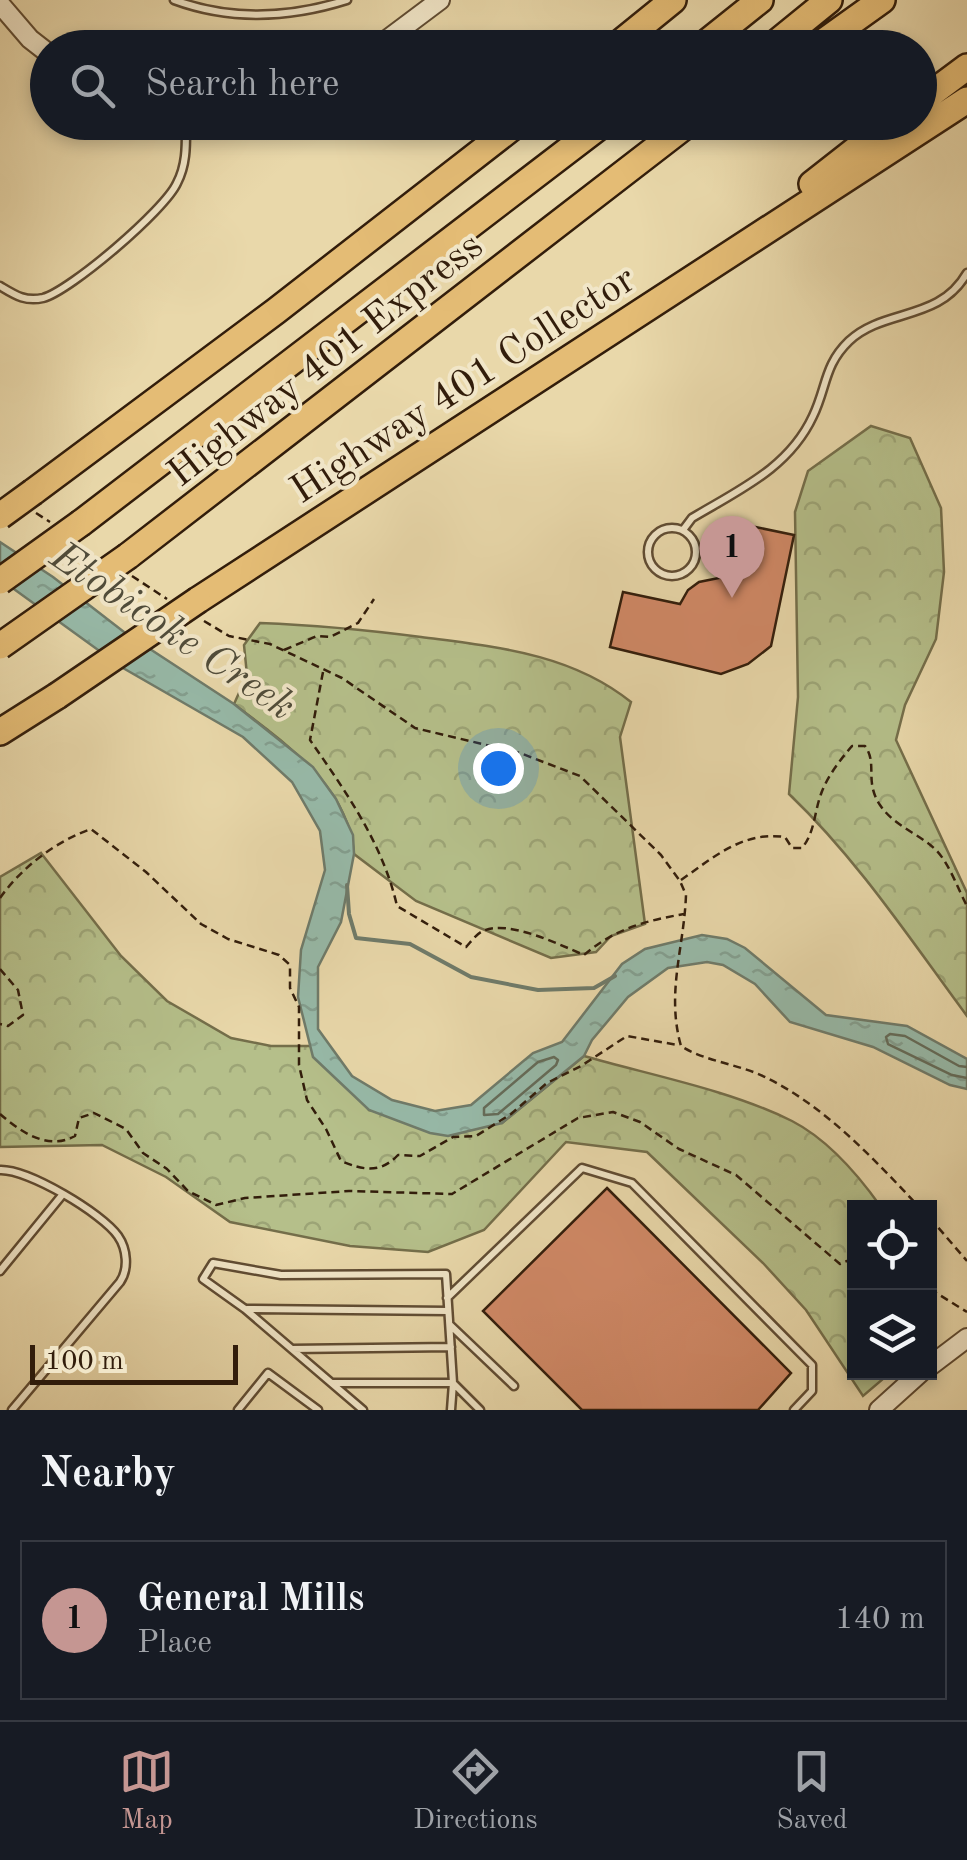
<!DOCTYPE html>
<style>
:root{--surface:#171b24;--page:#242831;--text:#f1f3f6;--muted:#9ea1a6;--line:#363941;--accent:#c59692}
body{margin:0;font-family:"Old Standard TT",serif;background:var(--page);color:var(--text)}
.controls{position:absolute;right:30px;bottom:30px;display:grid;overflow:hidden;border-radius:0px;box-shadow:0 5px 15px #0003}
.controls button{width:90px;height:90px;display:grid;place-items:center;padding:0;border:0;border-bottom:2px solid var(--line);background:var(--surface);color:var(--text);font:50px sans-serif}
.scale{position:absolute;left:30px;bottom:25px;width:208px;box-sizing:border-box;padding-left:10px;border:5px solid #321d0b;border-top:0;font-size:28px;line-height:35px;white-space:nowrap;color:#321d0b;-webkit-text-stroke:8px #f1e6c8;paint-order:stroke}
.you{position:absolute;left:498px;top:768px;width:35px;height:35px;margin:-25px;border:8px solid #fff;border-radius:50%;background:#1a73e8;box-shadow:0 0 0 15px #1a73e833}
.badge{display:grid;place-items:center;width:65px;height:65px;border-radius:50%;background:var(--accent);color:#111;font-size:32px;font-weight:700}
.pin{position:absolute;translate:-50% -82px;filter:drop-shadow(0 2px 5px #0008)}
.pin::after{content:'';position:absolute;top:52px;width:35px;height:30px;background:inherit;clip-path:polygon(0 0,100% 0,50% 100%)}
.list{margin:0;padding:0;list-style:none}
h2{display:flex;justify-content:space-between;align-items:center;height:130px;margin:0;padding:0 40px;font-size:42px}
h2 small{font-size:32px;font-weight:400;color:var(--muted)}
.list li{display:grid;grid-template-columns:65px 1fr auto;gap:30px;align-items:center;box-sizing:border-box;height:160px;margin:0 20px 20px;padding:0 20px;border:2px solid var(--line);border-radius:0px}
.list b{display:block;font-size:38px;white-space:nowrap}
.list p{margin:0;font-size:32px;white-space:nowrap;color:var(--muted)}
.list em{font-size:32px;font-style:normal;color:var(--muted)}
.icon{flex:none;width:55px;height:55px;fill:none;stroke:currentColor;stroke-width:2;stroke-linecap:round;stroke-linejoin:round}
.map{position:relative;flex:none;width:967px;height:1410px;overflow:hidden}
.search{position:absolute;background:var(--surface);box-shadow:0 5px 15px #0003;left:30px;right:30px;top:30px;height:110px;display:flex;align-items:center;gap:25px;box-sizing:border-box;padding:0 35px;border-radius:55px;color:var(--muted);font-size:38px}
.sheet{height:310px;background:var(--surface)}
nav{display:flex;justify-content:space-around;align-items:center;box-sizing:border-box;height:140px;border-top:2px solid var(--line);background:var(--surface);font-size:28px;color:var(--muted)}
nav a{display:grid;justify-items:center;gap:5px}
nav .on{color:var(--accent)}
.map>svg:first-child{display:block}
</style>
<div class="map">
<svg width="967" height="1410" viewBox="0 0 967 1410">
<defs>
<pattern id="forest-crowns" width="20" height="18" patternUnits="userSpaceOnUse" patternTransform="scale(2.5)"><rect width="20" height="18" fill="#b5bf8a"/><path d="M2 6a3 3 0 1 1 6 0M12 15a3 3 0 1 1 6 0" fill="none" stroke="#9ca476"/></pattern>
<pattern id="water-ripples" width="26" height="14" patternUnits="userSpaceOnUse" patternTransform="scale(2.5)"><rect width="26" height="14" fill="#97baa9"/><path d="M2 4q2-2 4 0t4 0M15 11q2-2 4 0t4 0" fill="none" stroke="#839f90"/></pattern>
</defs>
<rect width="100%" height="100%" fill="#e9d8aa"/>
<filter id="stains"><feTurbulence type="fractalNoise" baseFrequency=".002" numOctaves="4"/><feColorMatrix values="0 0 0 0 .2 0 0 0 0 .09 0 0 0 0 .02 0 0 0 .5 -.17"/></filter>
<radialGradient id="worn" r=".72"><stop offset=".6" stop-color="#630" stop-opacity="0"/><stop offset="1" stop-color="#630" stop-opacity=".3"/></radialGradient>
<path fill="url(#forest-crowns)" stroke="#746e4a" stroke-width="2.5" d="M871 426 910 438 941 508 944 572 936 639 905 705 896 740 967 893V1016C910 939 858 860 789 794L798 697 795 512 808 471Z
M260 623C314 625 367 630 421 637 496 647 570 653 631 702L620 737 645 924 611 936 596 952 551 958 416 901 354 854C348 784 285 744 234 704L247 675 244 645Z
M41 853 121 956 167 1001 231 1038 271 1046H322L369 1110 502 1123 584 1056C650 1075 730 1090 792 1121 827 1139 859 1176 881 1207L854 1208V1372L890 1373 863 1396 806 1310 763 1263 647 1152 566 1142 484 1230 428 1252 350 1246 230 1222 166 1177 102 1145 0 1147V877Z"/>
<path fill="url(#water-ripples)" stroke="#6f7b6a" stroke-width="2.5" d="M0 542 53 577 124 632 234 704 313 767 336 799 353 835 354 854 341 922 318 967V1029L352 1076 392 1100 435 1111 471 1105 533 1053 562 1042 622 964 645 949 702 935 727 939 745 948 826 1015 907 1026 967 1059V1089L950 1085 873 1047 790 1022 755 984 723 965 707 962 668 968 628 997 592 1040 584 1056 502 1123 448 1136 430 1133 369 1110 313 1057 298 997 301 950 325 870 320 831 292 782 243 737 123 668 0 579Z"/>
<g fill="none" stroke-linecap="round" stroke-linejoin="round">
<path stroke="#646c5a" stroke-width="2.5" d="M554 1057 558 1060 556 1065 498 1114 484 1115V1108L538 1062Z
M967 1067 959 1066 905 1036 890 1034 886 1037 888 1044 952 1075 967 1078"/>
<path stroke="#6f7b6a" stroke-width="4" d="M347 885 349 914 356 938 410 944 471 977 538 990 594 988 615 976"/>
</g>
<path fill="#d18967" stroke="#321d0b" stroke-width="2.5" d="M736 523 794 535 771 646 748 664 721 674 610 647 623 592 680 604 688 590 699 582 724 577Z
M607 1188 791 1373 758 1410H582L483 1311Z"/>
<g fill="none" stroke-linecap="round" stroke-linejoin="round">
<defs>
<path id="service" d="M174 0C231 21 290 18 347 0
M0 286C15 295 25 302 43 298 70 291 165 210 177 183 187 164 186 144 186 122
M648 552a24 24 0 1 1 48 0a24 24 0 1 1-48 0Z
M683 530 692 518C739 490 789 468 813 416 827 387 824 365 849 341 884 308 939 322 967 273
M0 1170C28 1169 102 1213 118 1236 127 1249 129 1269 120 1282L12 1410
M0 1271 63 1194
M447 1298 582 1168 632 1183 812 1365V1391L794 1410
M247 1309 448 1311
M450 1325 514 1386
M292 1349 451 1347
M332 1383H453L480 1410
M238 1410 268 1373 318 1410
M363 1410 245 1309 203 1279 213 1263 281 1275 446 1274 453 1383 451 1410"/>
<path id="tertiary" d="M0 4 30 39 48 53
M376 48 440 0
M930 1366 967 1338
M879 1410 921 1372"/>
<path id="motorway" d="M614 48 673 0
M700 48 760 0
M770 48 829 0
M815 48 882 0
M920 102 967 67
M812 184 891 122
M33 492 276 311 519 122
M81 523 605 122
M128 556 690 122
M198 600 967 100
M0 732 57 696"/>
</defs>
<use href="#service" stroke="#604c33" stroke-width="11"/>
<use href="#tertiary" stroke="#604c33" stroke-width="22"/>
<use href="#motorway" stroke="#321d0b" stroke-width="30"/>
<path stroke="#321d0b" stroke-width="2.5" stroke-dasharray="8 5" stroke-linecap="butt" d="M36 513 50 522
M132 576 167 599
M204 621 229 636 270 644 342 678 415 728 520 753 580 776 661 855 680 881 686 895C684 948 666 993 681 1046 706 1062 740 1064 767 1078 827 1108 875 1160 920 1208
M284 650 317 636 330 637 358 623 374 599
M323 672 310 740C346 792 383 844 397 906L466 947C470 943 477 933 483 931 508 919 560 945 584 955 615 929 644 921 684 914
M681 880C714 857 743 831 785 837L792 848H802C815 832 814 813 821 794 827 777 840 760 852 746H865C878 764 864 781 880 805 894 826 918 833 936 850 949 863 958 889 967 906
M0 898C21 868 56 841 91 829L146 872 201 924 228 939 279 955 290 965V988L299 1007V1065L307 1100 326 1129 341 1161C363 1170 380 1174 398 1155L420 1156 453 1137 476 1136 511 1114 547 1083 581 1066 627 1036 678 1045
M0 969 18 990 23 1015 8 1026 0 1024
M0 1114C21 1132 48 1151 75 1136L79 1118 94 1113 126 1129 143 1153 167 1169 188 1191 216 1205 245 1198 349 1191 452 1194 578 1118 613 1112 640 1122 679 1149 736 1175 840 1264 854 1258
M930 1218 967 1261
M930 1289 967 1312"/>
<use href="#service" stroke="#f1e6c8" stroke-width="6"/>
<use href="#tertiary" stroke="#f1e6c8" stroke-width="18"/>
<use href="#motorway" stroke="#e4bc75" stroke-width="25"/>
<defs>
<path id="motorway-bridge" d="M0 516 33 492
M0 581 81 523
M0 646 128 556
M57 696 198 600"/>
</defs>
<use href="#motorway-bridge" stroke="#321d0b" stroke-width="30" stroke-linecap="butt"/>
<use href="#motorway-bridge" stroke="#e4bc75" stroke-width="25"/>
</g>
<g text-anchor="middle" stroke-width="8" stroke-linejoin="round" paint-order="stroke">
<g font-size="40" fill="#321d0b" stroke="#f1e6c8">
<text transform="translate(324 358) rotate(-38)" y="14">Highway 401 Express</text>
<text transform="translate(462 383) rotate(-33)" y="14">Highway 401 Collector</text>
</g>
<g font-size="42" font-style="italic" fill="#504c3a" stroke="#f1e6c8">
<text transform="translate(174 629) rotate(34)" y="15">Etobicoke Creek</text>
</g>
</g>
<rect width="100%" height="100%" filter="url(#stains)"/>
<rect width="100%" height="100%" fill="url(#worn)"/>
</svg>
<div class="controls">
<button><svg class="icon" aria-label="locate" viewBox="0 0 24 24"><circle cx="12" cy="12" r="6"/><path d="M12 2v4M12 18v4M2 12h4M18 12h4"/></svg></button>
<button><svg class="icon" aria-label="layers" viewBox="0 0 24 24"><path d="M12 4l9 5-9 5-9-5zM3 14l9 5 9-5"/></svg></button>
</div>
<div class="scale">100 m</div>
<div class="you"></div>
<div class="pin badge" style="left:732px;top:598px">1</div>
<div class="search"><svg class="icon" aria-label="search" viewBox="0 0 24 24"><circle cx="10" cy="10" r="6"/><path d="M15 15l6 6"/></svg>Search here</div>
</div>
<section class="sheet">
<h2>Nearby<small></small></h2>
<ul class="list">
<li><span class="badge">1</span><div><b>General Mills</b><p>Place</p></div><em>140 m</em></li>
</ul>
</section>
<nav>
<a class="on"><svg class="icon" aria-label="map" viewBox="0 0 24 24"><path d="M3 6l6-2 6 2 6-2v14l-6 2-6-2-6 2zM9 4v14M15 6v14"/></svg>Map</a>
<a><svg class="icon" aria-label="directions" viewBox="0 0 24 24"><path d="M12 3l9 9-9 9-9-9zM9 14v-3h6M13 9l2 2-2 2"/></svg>Directions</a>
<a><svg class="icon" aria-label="saved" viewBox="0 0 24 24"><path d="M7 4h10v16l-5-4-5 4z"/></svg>Saved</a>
</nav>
